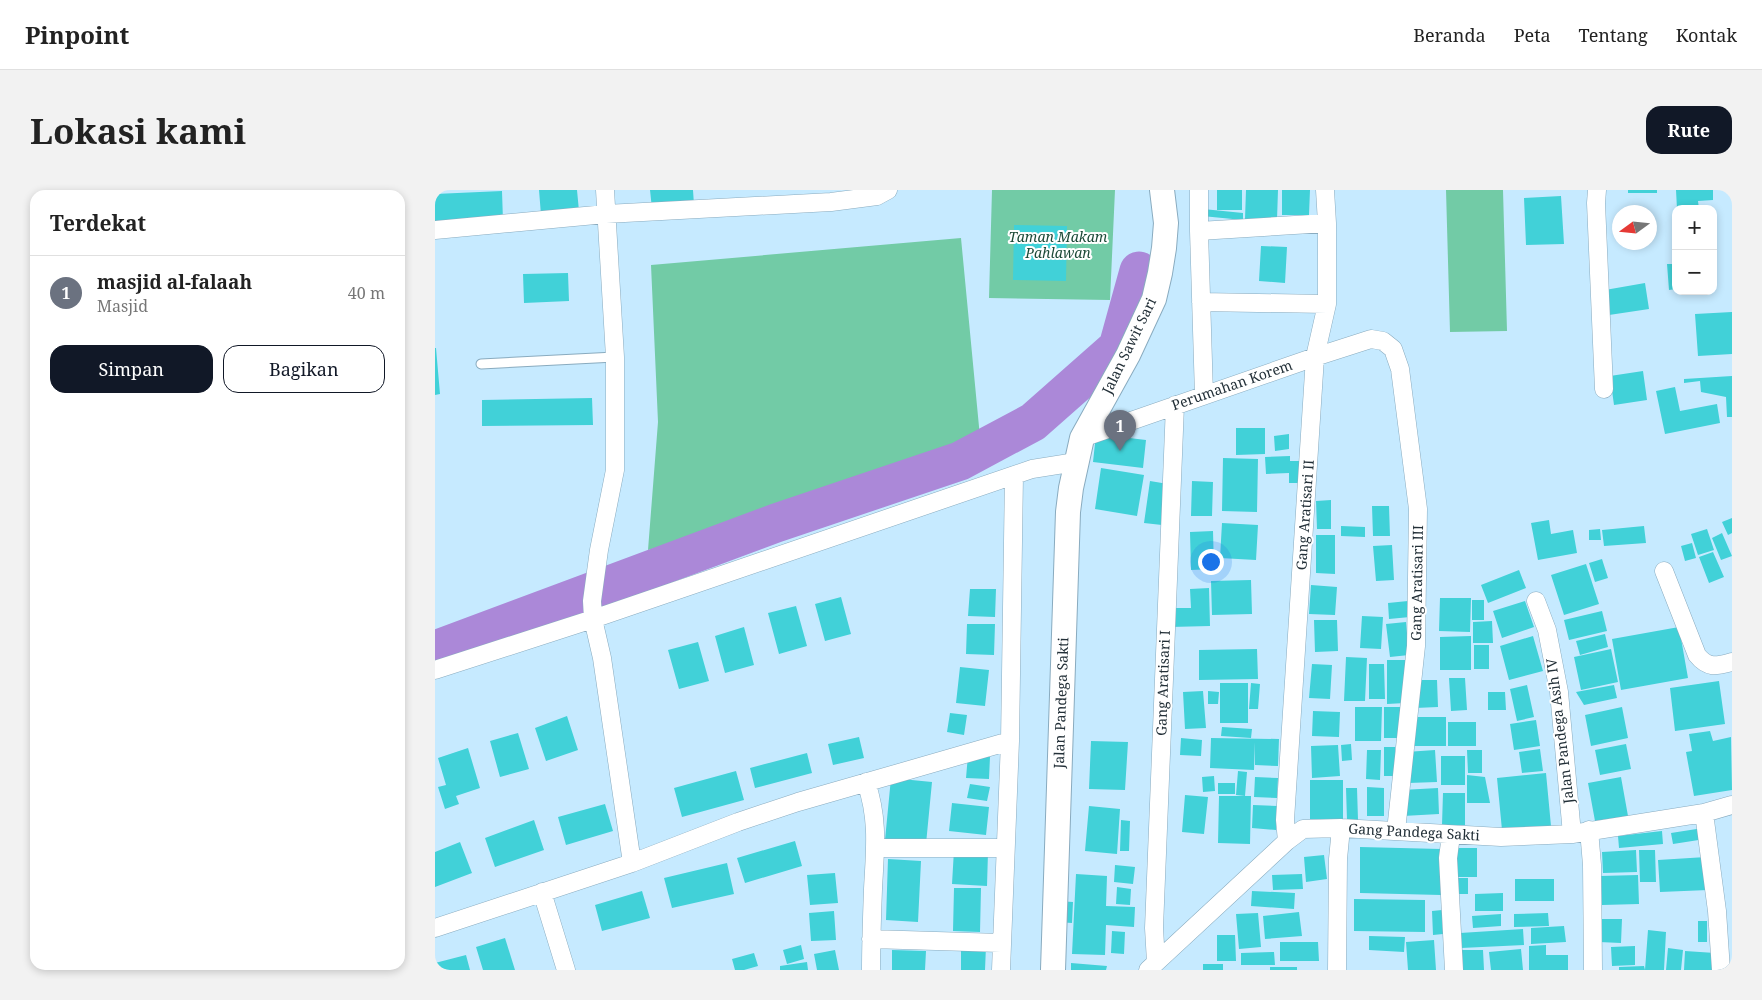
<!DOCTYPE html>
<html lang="id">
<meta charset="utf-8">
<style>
:root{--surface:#fff;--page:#f2f2f2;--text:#222;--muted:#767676;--line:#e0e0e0;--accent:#111827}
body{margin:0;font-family:"Noto Serif",serif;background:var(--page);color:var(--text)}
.controls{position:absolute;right:15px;top:15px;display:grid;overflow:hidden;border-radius:10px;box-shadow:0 2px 8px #0003}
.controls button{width:45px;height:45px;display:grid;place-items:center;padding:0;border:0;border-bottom:1px solid var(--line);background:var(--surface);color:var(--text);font:25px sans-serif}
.compass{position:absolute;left:1177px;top:15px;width:45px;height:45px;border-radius:50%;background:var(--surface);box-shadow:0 2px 8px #0003;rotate:255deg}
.you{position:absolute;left:775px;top:371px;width:18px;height:18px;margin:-12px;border:4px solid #fff;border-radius:50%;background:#1a73e8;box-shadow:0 0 0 8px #1a73e833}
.badge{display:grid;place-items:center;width:32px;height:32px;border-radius:50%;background:var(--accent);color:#fff;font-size:16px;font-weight:700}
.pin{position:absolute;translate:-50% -41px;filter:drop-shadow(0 1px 2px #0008)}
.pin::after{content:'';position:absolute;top:26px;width:18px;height:15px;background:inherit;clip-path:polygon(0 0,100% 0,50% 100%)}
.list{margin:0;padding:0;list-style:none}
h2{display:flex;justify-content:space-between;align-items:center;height:65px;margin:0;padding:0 20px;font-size:21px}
h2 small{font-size:16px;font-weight:400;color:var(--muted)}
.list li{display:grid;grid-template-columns:32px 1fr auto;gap:15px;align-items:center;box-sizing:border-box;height:75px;padding:0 20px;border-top:1px solid var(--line)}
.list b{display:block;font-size:19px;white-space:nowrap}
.list p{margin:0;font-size:16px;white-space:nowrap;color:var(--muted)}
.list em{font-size:16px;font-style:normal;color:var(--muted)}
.actions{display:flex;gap:10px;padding:15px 20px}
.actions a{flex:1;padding:11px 0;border:1px solid var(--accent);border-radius:15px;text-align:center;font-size:18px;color:var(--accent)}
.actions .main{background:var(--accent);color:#fff}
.map{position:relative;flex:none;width:1297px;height:780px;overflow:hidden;border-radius:15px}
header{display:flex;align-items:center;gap:30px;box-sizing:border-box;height:70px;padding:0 25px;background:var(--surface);border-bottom:1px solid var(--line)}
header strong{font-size:24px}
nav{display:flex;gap:28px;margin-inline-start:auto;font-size:18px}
.intro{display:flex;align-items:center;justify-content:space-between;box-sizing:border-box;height:120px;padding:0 30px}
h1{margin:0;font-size:35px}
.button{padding:12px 22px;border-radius:15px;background:var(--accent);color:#fff;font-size:18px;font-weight:700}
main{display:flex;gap:30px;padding:0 30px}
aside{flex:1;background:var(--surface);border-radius:15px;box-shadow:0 2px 8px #0003}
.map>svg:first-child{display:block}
</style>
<header>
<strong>Pinpoint</strong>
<nav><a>Beranda</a><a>Peta</a><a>Tentang</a><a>Kontak</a></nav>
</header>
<div class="intro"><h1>Lokasi kami</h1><a class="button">Rute</a></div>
<main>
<aside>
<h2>Terdekat<small></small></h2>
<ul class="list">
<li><span class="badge" style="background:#6b7280">1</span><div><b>masjid al-falaah</b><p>Masjid</p></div><em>40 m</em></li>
</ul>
<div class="actions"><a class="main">Simpan</a><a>Bagikan</a></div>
</aside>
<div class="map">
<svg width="1297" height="780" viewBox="0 0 1297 780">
<rect width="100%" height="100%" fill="#c6eaff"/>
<path fill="#72cba6" d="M557 0H680L675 110 554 108Z
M1011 0H1068L1072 141 1015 142Z
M526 48 547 268 213 360 223 232 216 75Z"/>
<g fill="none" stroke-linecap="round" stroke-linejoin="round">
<path stroke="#ab88d8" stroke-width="39" d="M0 460 341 333 525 271 598 232 683 157 704 81"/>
</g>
<path fill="#41d1d8" d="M104 0H142L144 21 106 25Z
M215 0H258L259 15 217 19Z
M782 0H807V20H782Z
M811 0H843L842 30 810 29Z
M847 0H875L874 25H847Z
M1193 0H1222V3H1193Z
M1241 0H1278V10L1263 11 1264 19H1242Z
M67 1 68 31 0 34V4Z
M1126 6 1129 54 1091 55 1089 8Z
M768 19 808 23V30L767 26Z
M579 35 632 36 631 91 578 90Z
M826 56 852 57 850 93 824 91Z
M1232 74H1241V99L1234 100Z
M133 83 134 111 89 113 88 84Z
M1210 93 1214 119 1174 125 1170 100Z
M1297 122V164L1263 166 1260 124Z
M0 158H1L5 204 0 205Z
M1208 181 1212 210 1179 215 1175 186Z
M1297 186V227H1292L1291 207 1266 202 1265 191 1249 193V189Z
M1240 197 1245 221 1282 214 1285 233 1230 244 1221 201Z
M157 208 158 235 47 236V210Z
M801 238H830V264L801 265Z
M661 244 711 250 708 278 658 272Z
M854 244V259L840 261 839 246Z
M855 266V271H864L865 293H854V283L831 284 830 267Z
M788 268 823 269 822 322 787 321Z
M666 278 709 285 702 326 660 319Z
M715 291 733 294 727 335 709 333Z
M757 291 778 292 777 326H756Z
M896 310V339H882L881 311Z
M937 316H954L955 346H938Z
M1297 328V343L1293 345 1287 332Z
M1114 330 1116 344 1138 340 1142 363 1103 370 1096 333Z
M787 333 823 335 821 370 785 368Z
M906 336 930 337V347L906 346Z
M1209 336 1211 353 1169 356 1167 340Z
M1165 339 1166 350H1154V340Z
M1272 339 1279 360 1263 365 1256 344Z
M778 341 779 379 756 380 755 342Z
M1287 343 1297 366 1286 370 1277 348Z
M881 345H900V384L881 383Z
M1257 353 1261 368 1250 371 1246 356Z
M957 355 959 390 941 391 938 356Z
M1278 362 1289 387 1274 393 1264 367Z
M1167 369 1173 388 1160 392 1154 373Z
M1151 374 1164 414 1129 425 1116 385Z
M1084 380 1091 398 1053 413 1046 395Z
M816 390 817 424 777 425 776 391Z
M876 395 902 397 900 425 874 424Z
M774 398 775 436 735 437 734 418H756L755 399Z
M535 399H561L560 427 533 426Z
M406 407 416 444 390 451 380 414Z
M1005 408H1036L1035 442 1004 441Z
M1037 410H1049V430H1037Z
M973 411 975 427 954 429 953 413Z
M1090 411 1099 437 1067 448 1058 421Z
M361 416 372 456 344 464 333 423Z
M1167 421 1172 441 1134 450 1129 430Z
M927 426 948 427 946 459 925 458Z
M879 430H902L903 461 880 462Z
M1057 431 1058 453H1038V432Z
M971 432 974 465 955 467 951 434Z
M532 434H560L559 465 531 464Z
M309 437 319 475 290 483 280 446Z
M1244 437 1253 488 1186 500 1177 449Z
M1170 444 1173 457 1145 465 1141 451Z
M1036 446V480H1005V447Z
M1098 446 1108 481 1074 490 1065 456Z
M263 452 274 491 244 499 233 460Z
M1039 455H1054V479H1039Z
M822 459 823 489 764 490V460Z
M1176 459 1183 492 1146 500 1139 467Z
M911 467 932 468 930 511H909Z
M952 470H970V513L952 514Z
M877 474 897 475 895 509 874 508Z
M934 474H949L950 509H934Z
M525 477 554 480 550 516 521 513Z
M1014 488H1030L1032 520 1016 521Z
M979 490H1002L1003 517 980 518Z
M1284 491 1290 534 1240 541 1235 498Z
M785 493H813V533H785Z
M816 493 825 494 823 519H814Z
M1092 495 1099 527 1082 531 1075 499Z
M1179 495 1182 508 1149 515 1141 502Z
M768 501 771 538 750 539 748 502Z
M773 501 784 502 783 514H773Z
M1053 502H1070L1071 520H1053Z
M920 517H947L946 551H920Z
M949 517H966V548H949Z
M1187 517 1193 548 1156 556 1150 525Z
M878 521 905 522 904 547 877 546Z
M515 523 532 525 529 545 512 542Z
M132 526 143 560 111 571 100 538Z
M976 527H1011V556H975Z
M1101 530 1105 556 1079 560 1075 534Z
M1013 532H1041V556H1013Z
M787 537 817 539 816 548 786 546Z
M1275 541 1278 551 1296 547 1297 600 1259 606 1251 562 1257 561 1254 544Z
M83 543 94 579 65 587 55 551Z
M424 547 429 568 398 575 393 554Z
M746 548 767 550 766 566 745 565Z
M776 548 844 549 843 576 820 575V552L819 580 775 578Z
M656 551 693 552 690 600 654 599Z
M916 554 917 570 907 571 906 555Z
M1191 554 1196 579 1165 585 1160 560Z
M903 555 905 586 877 588 876 556Z
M949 557H960V586H949Z
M33 558 45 598 21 606 24 614 10 619 3 597 11 595 3 568Z
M1105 559 1108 581 1087 583 1084 562Z
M932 560H946L945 590 931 589Z
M1000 560 1002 592 973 593 971 562Z
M1032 560H1047V583H1033Z
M372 563 377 583 320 598 315 578Z
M533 565 555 567 554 589 531 588Z
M1006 566H1030V595H1006Z
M301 581 309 610 247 627 239 598Z
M803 581 812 582 810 606 801 605Z
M1111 583 1116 636 1067 640 1062 588Z
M1032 585 1050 587 1055 613H1032Z
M779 586 780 601 768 602 767 587Z
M820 587 843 588 842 608 819 607Z
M1186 587 1193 626 1160 631 1153 593Z
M456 588 497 592 491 654 450 650Z
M875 590H908V629H875Z
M783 593H800V604H783Z
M535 594 555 597 552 611 532 608Z
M932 597 949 598V626H932Z
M911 598H922L923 630H912Z
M1003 598 1004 624 968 626 967 600Z
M1008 603H1030V635H1007Z
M750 605 773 607 769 644 747 642Z
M784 606H816L815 654 783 653Z
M517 613 554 617 551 645 514 641Z
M170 614 178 641 131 655 123 627Z
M818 615 843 616 841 640 817 638Z
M654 616 685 619 682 664 650 661Z
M99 630 109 660 60 677 50 648Z
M686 630 695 631 694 661H685Z
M1268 638 1270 649 1238 654 1236 643Z
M1227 641 1228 654 1184 658 1183 646Z
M360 651 367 676 310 693 302 668Z
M25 652 37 683 0 697V662Z
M925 657 1006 659V705L925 703Z
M1020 658H1042V687H1020Z
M519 660 553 662 552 696 517 694Z
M1201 660 1202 682 1168 683 1167 662Z
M1204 660H1220L1221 692H1205Z
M889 665 892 689 871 692 869 667Z
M1271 667 1273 700 1225 702 1223 670Z
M453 669 486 671 483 732 451 730Z
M292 673 299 704 237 718 229 688Z
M680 675 700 677 698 694 679 692Z
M400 683 403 713 375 715 372 685Z
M641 684 672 686 671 716 700 717 699 737 671 735 670 765 637 764Z
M867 684 868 699 838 700 837 685Z
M1203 685 1204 714 1167 715 1165 686Z
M1019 688H1033V704H1019Z
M1080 689H1119V711H1080Z
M682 697 696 699 695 715 681 714Z
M519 698H546L545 742 518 741Z
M207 701 215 728 167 741 160 715Z
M817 701 860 703 859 719 816 716Z
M1068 703V721H1040V704Z
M919 709 990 710V742L919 741Z
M623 711 638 712 637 733 622 732Z
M1007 720 1008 744 998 745 997 721Z
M399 721 401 750 376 751 374 723Z
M864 722 867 746 830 749 828 726Z
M823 723 826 757 804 759 801 724Z
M1113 723 1114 736 1079 737V724Z
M1066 724V736L1038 738 1037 726Z
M1164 729H1187L1186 753 1164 752Z
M1263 731H1272V752H1263Z
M1129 736 1131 752 1096 754V738Z
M1088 739 1089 755 1026 758 1025 743Z
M1213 740 1231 742 1229 780H1210Z
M677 741 690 742 689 764 676 763Z
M782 745H800L801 771H782Z
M934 746 970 747 969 762 934 760Z
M70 748 80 780H48L41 757Z
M999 750 1001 780H973L971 752Z
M845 752H883L884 771H845Z
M366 755 369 769 352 774 348 760Z
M526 755 551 756 550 780H526Z
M1111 755V765H1133V780H1094V756Z
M1200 756V775L1177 776 1176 757Z
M1233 758 1248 760 1246 780H1231Z
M1086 759 1088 780H1056L1054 762Z
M400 760 404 780H382L379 764Z
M457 760 491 761 490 780H457Z
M1026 760H1048L1049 780H1027Z
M1250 761 1280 763 1278 780H1249Z
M839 762 840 775H806V763Z
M319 763 323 776 309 780H300L297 769Z
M31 765 35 780H0V773Z
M372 772 373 780H345V776Z
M636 773 672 776 671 780H636Z
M768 774H788V780H768Z
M1209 776 1210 780H1184V777Z
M835 777H862V780H835Z"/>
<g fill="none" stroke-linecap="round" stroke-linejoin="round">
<defs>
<path id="service" d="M46 174 180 167"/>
<path id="minor" d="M170 0 180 167V280L164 360 157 411 158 429 167 468 197 673
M764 0V41L769 205
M1162 0 1161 13 1169 199
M0 40 171 24 396 12 442 6 453 0
M764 41 892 33
M766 112 892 114
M647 248 880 167 936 149 948 151 958 159 965 179 983 319 981 456 961 641
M1229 381 1262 465C1273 479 1282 476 1297 472
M1101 411 1112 440 1124 502 1137 644
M0 480 158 429 597 279 641 272
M431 592C444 630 440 660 438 699 437 726 436 753 436 780
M1269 623 1282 721 1286 780
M1154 640 1157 675 1158 780
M1016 645 1013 668 1019 780
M852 651 850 630 880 167 892 114V33L890 0
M441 658H570
M107 702 131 780
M0 738 197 673 303 632 363 612 575 551
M436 749 566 753
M721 772 719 738 740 215
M566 780 575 551 579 285
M713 780 852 651 868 639 906 638 1066 647 1137 644 1269 623 1297 615
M902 780 903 669 906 638"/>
<path id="secondary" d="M618 780 633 322 636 298 647 248 693 165 719 109 725 83 729 58 731 33 727 0"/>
</defs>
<use href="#service" stroke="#89abbf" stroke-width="11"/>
<use href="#minor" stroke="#89abbf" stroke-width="19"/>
<use href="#secondary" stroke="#89abbf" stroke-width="26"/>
<use href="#service" stroke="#fff" stroke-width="9"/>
<use href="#minor" stroke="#fff" stroke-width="18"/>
<use href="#secondary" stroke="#fff" stroke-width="24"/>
</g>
<g text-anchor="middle" stroke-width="4" stroke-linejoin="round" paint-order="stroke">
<g font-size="14" font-style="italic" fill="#1b4937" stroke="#fff">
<text x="623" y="52">Taman Makam<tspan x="623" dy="16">Pahlawan</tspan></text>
</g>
<g font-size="14" fill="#233038" stroke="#fff">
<text transform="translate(694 156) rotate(-64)" y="5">Jalan Sawit Sari</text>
<text transform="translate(797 195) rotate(-19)" y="5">Perumahan Korem</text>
<text transform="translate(870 325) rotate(-86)" y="5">Gang Aratisari II</text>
<text transform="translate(982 393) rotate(-89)" y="5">Gang Aratisari III</text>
<text transform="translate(728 493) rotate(-88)" y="5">Gang Aratisari I</text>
<text transform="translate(626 513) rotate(-88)" y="5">Jalan Pandega Sakti</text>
<text transform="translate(1125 541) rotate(-97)" y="5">Jalan Pandega Asih IV</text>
<text transform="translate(979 642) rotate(3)" y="5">Gang Pandega Sakti</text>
</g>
</g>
</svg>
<div class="controls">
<button>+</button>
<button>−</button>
</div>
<svg class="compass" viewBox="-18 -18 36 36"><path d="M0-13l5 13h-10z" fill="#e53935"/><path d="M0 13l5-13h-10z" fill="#767676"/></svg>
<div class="you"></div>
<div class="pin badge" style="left:685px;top:261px;background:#6b7280">1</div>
</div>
</main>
